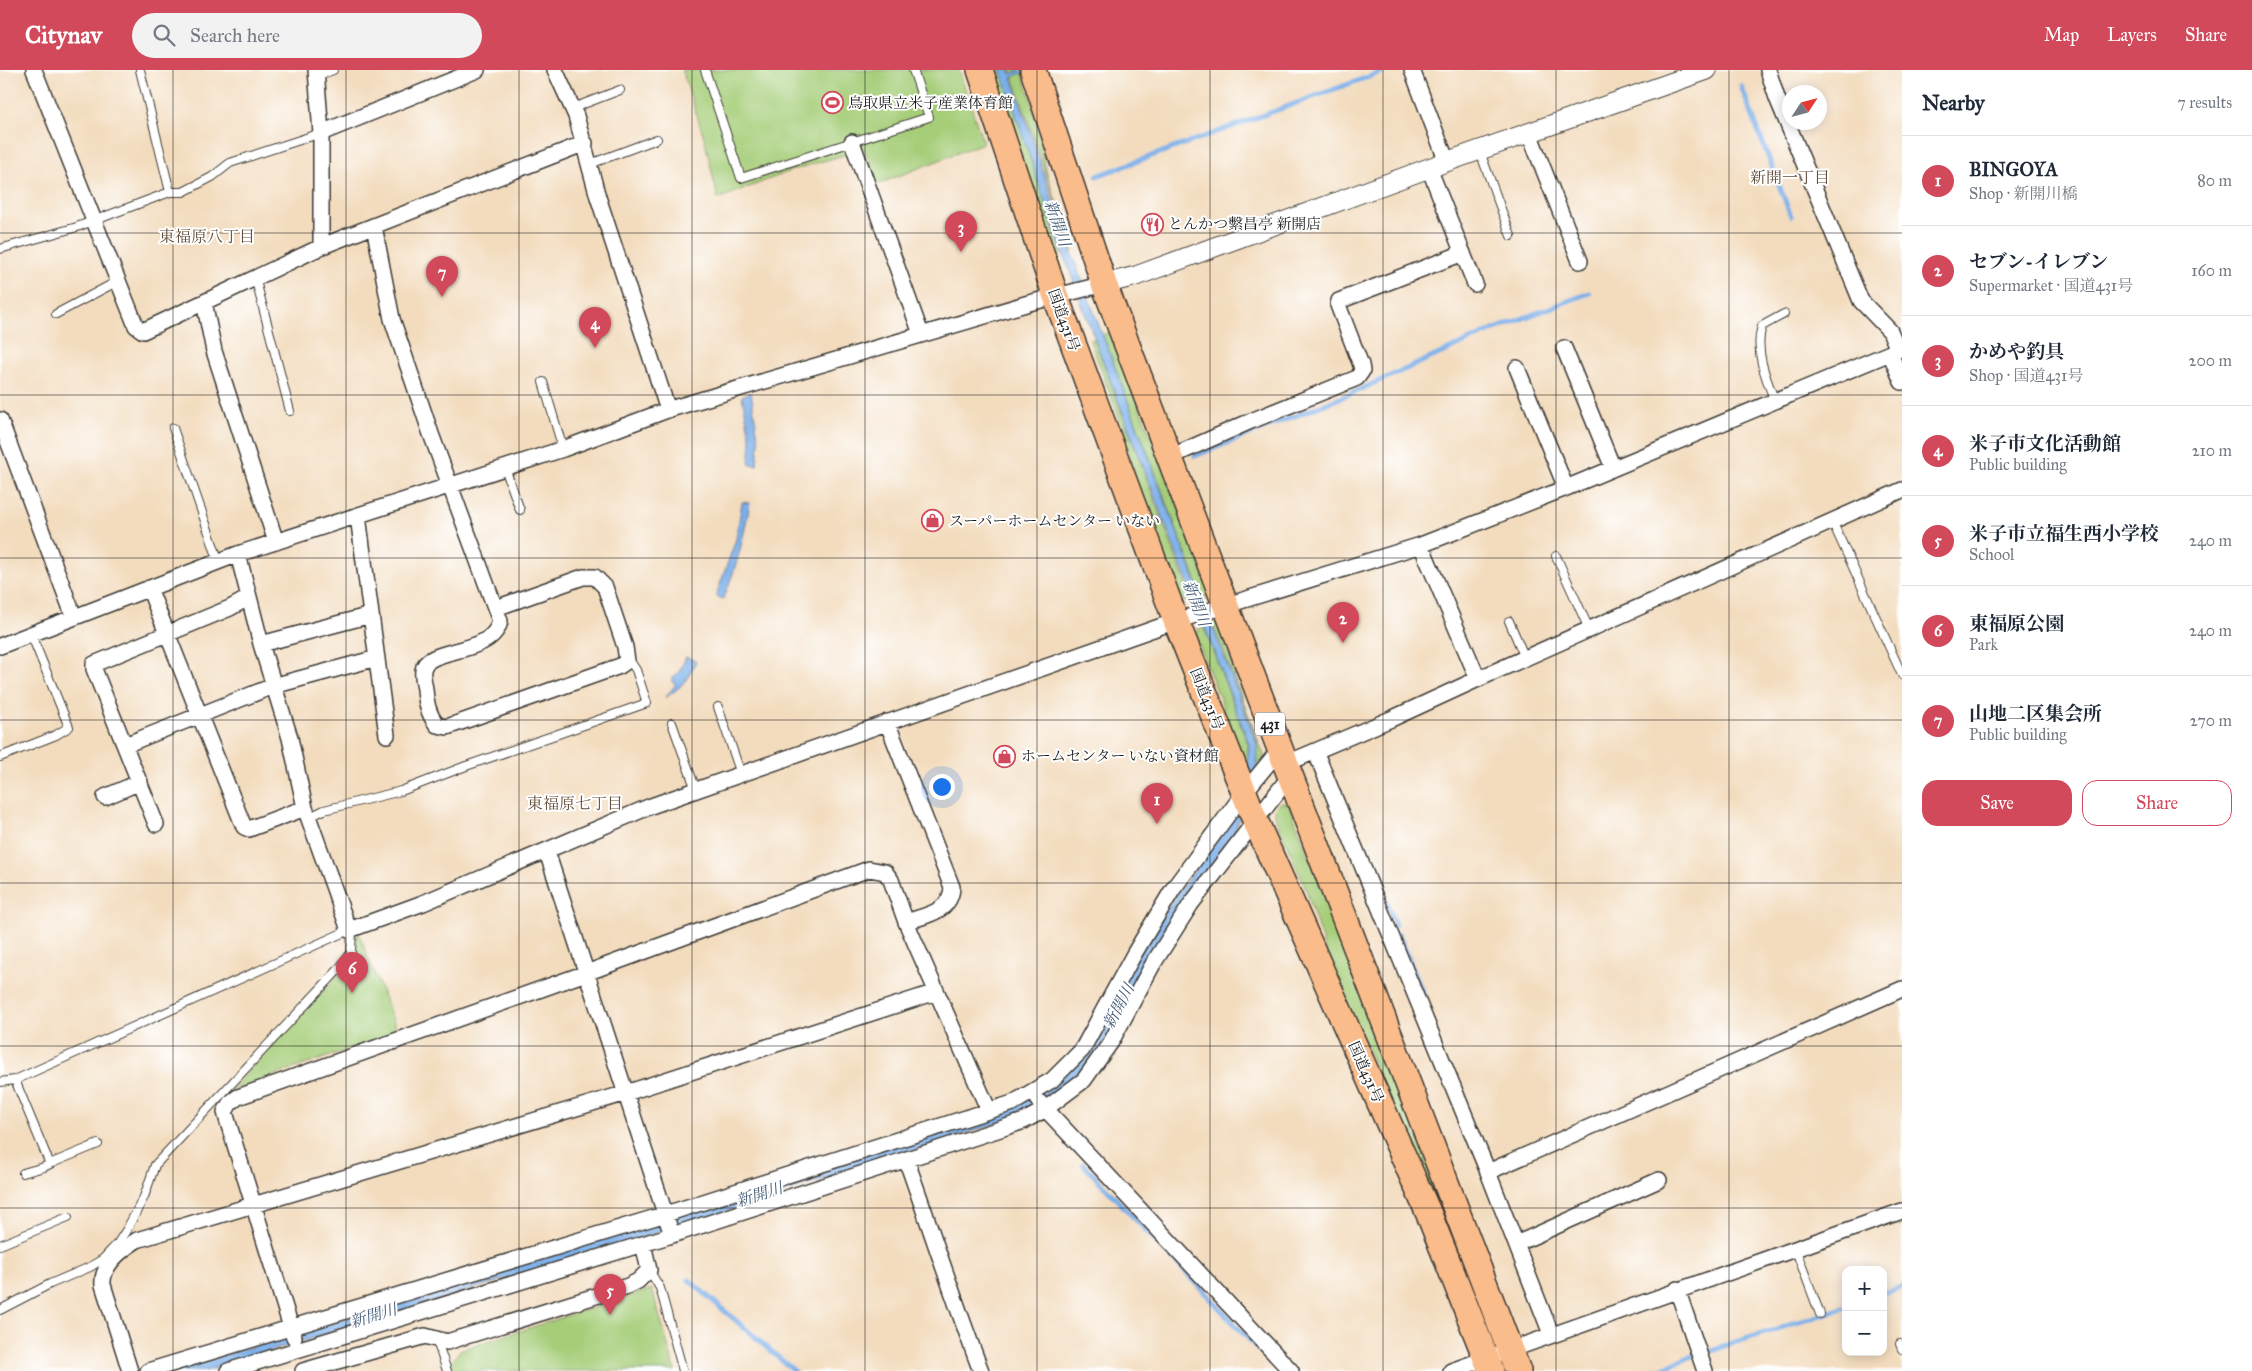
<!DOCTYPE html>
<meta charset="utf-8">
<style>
:root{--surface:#fff;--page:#f2f2f3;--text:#1f2937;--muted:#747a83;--line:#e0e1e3;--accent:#d1495b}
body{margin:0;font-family:"IM FELL Great Primer","Noto Serif JP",serif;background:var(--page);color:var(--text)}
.controls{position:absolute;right:15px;bottom:15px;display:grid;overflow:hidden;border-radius:10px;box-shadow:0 2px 12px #0003}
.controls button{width:45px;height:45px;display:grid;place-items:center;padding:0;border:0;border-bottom:1px solid var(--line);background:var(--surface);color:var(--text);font:25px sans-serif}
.compass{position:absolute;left:1782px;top:15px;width:45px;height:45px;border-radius:50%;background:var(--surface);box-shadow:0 2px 12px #0003;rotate:54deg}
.you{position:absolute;left:941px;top:716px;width:18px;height:18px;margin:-12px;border:4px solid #fff;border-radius:50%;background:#1a73e8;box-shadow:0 0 0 8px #1a73e833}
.badge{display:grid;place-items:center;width:32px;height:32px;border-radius:50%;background:var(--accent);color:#fff;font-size:16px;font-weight:700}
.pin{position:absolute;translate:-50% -41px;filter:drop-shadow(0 1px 2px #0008)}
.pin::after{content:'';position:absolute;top:26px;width:18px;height:15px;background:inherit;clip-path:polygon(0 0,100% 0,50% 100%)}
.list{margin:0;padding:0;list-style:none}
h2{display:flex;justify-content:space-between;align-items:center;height:65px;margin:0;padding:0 20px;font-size:21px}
h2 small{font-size:16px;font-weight:400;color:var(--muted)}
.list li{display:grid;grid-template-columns:32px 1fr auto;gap:15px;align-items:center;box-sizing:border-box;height:90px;padding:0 20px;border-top:1px solid var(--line)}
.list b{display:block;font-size:19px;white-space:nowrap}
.list p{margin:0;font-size:16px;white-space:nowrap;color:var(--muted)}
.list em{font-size:16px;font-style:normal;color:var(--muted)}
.actions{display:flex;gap:10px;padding:15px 20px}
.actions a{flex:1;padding:11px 0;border:1px solid var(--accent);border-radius:15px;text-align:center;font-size:18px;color:var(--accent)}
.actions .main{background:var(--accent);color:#fff}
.icon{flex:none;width:28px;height:28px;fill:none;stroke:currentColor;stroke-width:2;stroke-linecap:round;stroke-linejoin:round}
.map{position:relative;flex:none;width:1902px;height:1301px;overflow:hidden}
header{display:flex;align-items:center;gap:30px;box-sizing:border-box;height:70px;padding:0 25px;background:var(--accent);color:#fff}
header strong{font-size:24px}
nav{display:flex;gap:28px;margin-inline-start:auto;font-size:18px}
.search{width:350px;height:45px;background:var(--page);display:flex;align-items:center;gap:12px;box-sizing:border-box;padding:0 18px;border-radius:28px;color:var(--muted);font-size:19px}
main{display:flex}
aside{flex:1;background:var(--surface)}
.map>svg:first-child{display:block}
</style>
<header>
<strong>Citynav</strong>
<div class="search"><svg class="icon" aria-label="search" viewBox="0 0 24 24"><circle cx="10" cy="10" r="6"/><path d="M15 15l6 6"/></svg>Search here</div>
<nav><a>Map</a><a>Layers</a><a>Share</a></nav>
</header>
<main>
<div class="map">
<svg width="1902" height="1301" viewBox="0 0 1902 1301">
<rect width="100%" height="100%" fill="#fff"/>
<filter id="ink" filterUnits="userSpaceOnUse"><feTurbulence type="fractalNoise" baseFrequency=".02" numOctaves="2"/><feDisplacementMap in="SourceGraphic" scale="10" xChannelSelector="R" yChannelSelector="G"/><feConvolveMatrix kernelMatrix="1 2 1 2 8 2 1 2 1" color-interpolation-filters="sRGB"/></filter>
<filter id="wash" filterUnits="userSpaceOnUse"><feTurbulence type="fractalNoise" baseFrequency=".0096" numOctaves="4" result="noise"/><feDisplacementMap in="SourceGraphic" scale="20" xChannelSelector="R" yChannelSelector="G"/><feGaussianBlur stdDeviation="1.12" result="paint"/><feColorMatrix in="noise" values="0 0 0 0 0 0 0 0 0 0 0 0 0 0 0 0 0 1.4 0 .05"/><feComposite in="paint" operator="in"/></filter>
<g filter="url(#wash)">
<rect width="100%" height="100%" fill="#f3dcbe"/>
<path fill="#a6ce79" stroke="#61754a" d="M682 0H959L983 73 873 116 865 97 870 93 864 79 793 100 718 129 704 67Z
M990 0H1001L1062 185 1053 189Z
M1011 0H1021L1031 28 1047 104 1073 182H1072Z
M1111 262 1209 519 1204 531 1103 265Z
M1094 269 1194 535H1191L1181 529 1140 423 1120 350 1090 270Z
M1212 551 1221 557 1240 622 1264 686 1258 700V673Z
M1203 555 1248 674 1247 697 1196 568 1199 558Z
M1280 732 1289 734 1439 1123 1458 1185 1330 895 1306 819 1276 749C1274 743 1274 737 1280 732Z
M359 864 398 962 230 1021 344 898 354 883 357 865Z
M652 1219 675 1301H454L451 1293 460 1280Z"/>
<path fill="#7bafe9" stroke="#4c6682" d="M1001 0H1010L1011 4 1022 0H1030L1012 7 1057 144 1257 674V701L1233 766 1182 834 1159 870 1102 976 1072 1014 1023 1045 741 1137 206 1301H172L502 1201 1048 1020 1180 820 1220 766 1247 698 1249 674 1086 246 1044 130Z
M751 322 759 373 757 395 749 394 751 372 742 326Z
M742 432 750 433C744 466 737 498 723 529L716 526 736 469Z
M686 587 696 591C687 611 683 616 665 628L676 614 671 611 680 600Z"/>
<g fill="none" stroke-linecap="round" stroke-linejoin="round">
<path stroke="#7bafe9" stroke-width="5" d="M1741 16 1791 146
M1097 106 1387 0
M1195 386 1350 324 1495 259 1589 223
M1365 777 1395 855
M1399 864 1425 929
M1083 1094 1279 1301
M689 1210 794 1301
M1883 1223 1902 1217
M1708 1281 1846 1237
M1657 1301 1694 1285"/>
</g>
</g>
<g filter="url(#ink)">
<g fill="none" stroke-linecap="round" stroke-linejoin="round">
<defs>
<path id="service" d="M140 0 170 122
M705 0 741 108 929 47 913 0
M316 7 333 0
M573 38 620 20
M1480 82 1511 166
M590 94 657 69
M0 179 77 157 170 122H183L212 107 230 93 321 63
M255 207 290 341
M56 244 118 211
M543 312 563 379
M1775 331C1766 309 1754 280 1762 256L1784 244
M173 358 219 492
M505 398 520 440
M1832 451 1902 605
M1556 486 1589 559
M1509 551 1525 588
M718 637 741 704
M672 653 696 720
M0 687 56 665 69 657 31 564
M310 747 324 740 401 721 466 696 647 633 636 600 628 588
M15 1010 49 1092 52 1093 98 1074
M0 1012 15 1010 349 860
M23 1103 44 1097 52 1093
M0 1175 68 1147
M1795 1178 1820 1244
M649 1200 660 1218 683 1301
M0 1240 50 1214 90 1197 103 1189 118 1173 127 1159 144 1127 155 1095 339 899 351 883 352 859
M437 1271 447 1301
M1900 1274 1902 1279"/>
<path id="minor" d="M34 0 136 256 143 261 325 175 585 73
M316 0 321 63
M555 0 576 46 598 127 668 340
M1412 0 1447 92
M1768 0 1777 28 1861 231 1890 261 1898 280
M1529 63 1580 191
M852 72 921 264
M1429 98 1475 214
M374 156 392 249 431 364 500 551C492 587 426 576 423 600 422 605 424 613 425 619 426 632 428 644 437 655L447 657 620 596 627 591 625 577 605 517 595 507H583L496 538
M321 177V63L477 0
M204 232 214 281 276 472
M1564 278 1613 398
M1890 283 1902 312
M1517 298 1566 418
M0 350 74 547
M1170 387 1251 351 1357 308 1362 301 1361 295 1338 235 1339 231 1463 183
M358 446 387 665
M1421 475 1478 609
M238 484 261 574 290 668 305 738 349 860 423 833 651 736 1176 551 1421 475 1566 418 1902 278
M149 518 244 757 249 759 305 738
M261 574 371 545
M0 576 238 484 563 379 670 339 1029 233 1104 214
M887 652 952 817C951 842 926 845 906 852
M125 675 273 616 377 588
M1316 683 1488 1102
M1285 694 1391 649 1478 609 1902 420
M105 727 140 712
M156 754 94 599V594L230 538 248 528
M547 782 672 1165
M1039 1032 1291 1301
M906 1089C931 1159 954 1231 981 1301
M1516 1174 1659 1110
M1677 1219 1705 1301
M1551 1264 1488 1102 1902 919
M294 1267 227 1049 225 1042 230 1033 238 1027 586 903 869 799 885 802 891 810 906 852 989 1041
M130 1301 103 1215C101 1195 121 1180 137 1170L626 1023 936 922
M148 1301 666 1144 1013 1033 1052 1010 1082 980 1134 884 1173 819 1244 723 1280 679
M228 1301 672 1165 997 1060 1024 1051 1044 1040 1084 1010 1111 972 1153 894 1191 834 1290 706
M303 1301 425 1266 447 1272 628 1216 638 1211 649 1200 643 1174
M1451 1301 1902 1141"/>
<path id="tertiary" d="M1104 214 1136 206 1429 98 1707 0"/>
<path id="trunk" d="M980 0 1056 227 1176 551 1255 750 1428 1142 1491 1301
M1033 0 1104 214 1280 679 1518 1301"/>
</defs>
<use href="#service" stroke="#3c3934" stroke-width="10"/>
<use href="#minor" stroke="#3c3934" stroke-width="18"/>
<use href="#tertiary" stroke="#3c3934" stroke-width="21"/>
<use href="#trunk" stroke="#3c3934" stroke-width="28"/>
<use href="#service" stroke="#fff" stroke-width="8"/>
<use href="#minor" stroke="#fff" stroke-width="15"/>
<use href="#tertiary" stroke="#fff" stroke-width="19"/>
<use href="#trunk" stroke="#fabc8b" stroke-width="25"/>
</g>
</g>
<path fill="none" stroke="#1c1c1c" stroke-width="1" stroke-opacity="0.55" d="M173 0V1301M346 0V1301M519 0V1301M692 0V1301M865 0V1301M1037 0V1301M1210 0V1301M1383 0V1301M1556 0V1301M1729 0V1301M0 163H1902M0 325H1902M0 488H1902M0 650H1902M0 813H1902M0 976H1902M0 1138H1902"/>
<defs>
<symbol id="stadium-ring" viewBox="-11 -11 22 22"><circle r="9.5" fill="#fff" stroke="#d1495b" stroke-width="1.5"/><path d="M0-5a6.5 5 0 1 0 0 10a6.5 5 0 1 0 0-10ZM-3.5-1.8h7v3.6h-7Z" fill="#d1495b"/></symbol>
<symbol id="restaurant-ring" viewBox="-11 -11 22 22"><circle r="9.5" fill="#fff" stroke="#d1495b" stroke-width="1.5"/><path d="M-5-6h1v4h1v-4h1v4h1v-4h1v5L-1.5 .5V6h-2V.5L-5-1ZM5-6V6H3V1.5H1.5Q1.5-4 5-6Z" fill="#d1495b"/></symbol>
<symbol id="shop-ring" viewBox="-11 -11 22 22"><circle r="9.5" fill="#fff" stroke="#d1495b" stroke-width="1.5"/><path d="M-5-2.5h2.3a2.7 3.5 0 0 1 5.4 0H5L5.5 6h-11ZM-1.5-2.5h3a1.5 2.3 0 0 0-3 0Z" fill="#d1495b"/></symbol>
</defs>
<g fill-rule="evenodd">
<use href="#stadium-ring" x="820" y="20" width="25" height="25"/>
<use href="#restaurant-ring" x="1140" y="142" width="25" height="25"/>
<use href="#shop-ring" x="920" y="438" width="25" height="25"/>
<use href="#shop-ring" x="992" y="674" width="25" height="25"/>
</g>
<g text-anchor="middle" stroke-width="4" stroke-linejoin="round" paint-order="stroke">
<rect fill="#fff" stroke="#606060" stroke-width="1" x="1255" y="642.5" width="30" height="23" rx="4"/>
<g font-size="14" font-weight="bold" fill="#1c1c1c">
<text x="1270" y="659">431</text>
</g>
<g font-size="15" fill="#1c1c1c" stroke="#fff" text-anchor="start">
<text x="848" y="38">鳥取県立米子産業体育館</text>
<text x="1168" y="159">とんかつ繫昌亭 新開店</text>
<text x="949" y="456">スーパーホームセンター いない</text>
<text x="1021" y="691">ホームセンター いない資材館</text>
</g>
<g font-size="15" fill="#1c1c1c" stroke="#fff">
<text transform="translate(1064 250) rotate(70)" y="5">国道431号</text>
<text transform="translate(1207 629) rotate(68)" y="5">国道431号</text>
<text transform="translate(1366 1002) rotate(66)" y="5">国道431号</text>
</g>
<g font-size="16" fill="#644e3a" stroke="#fff">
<text x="1790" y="113">新開一丁目</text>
<text x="207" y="172">東福原八丁目</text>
<text x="575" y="739">東福原七丁目</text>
</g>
<g font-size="16" font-style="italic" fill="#475e78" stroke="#fff">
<text transform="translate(1058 153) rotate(71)" y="6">新開川</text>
<text transform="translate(1197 533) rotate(69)" y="6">新開川</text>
<text transform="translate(1118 936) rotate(-62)" y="6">新開川</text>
<text transform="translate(759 1124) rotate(-18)" y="6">新開川</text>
<text transform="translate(373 1245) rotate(-17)" y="6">新開川</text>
</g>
</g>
</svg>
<div class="controls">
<button>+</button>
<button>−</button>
</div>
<svg class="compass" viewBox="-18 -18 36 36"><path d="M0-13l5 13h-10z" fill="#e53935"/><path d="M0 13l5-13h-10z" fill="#747a83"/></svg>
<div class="you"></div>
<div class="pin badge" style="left:1157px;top:754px">1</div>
<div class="pin badge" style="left:1343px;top:573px">2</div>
<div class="pin badge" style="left:961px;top:182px">3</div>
<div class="pin badge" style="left:595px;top:278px">4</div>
<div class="pin badge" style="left:610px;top:1245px">5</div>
<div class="pin badge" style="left:352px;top:923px">6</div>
<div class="pin badge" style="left:442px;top:227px">7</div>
</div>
<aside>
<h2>Nearby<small>7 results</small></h2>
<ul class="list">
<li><span class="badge">1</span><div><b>BINGOYA</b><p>Shop · 新開川橋</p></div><em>80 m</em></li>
<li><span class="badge">2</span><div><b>セブン-イレブン</b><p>Supermarket · 国道431号</p></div><em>160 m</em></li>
<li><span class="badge">3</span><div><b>かめや釣具</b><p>Shop · 国道431号</p></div><em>200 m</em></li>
<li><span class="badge">4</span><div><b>米子市文化活動館</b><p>Public building</p></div><em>210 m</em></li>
<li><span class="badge">5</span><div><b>米子市立福生西小学校</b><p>School</p></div><em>240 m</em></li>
<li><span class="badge">6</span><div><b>東福原公園</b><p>Park</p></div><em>240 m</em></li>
<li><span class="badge">7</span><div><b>山地二区集会所</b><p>Public building</p></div><em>270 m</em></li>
</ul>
<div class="actions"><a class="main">Save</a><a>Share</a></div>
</aside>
</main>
